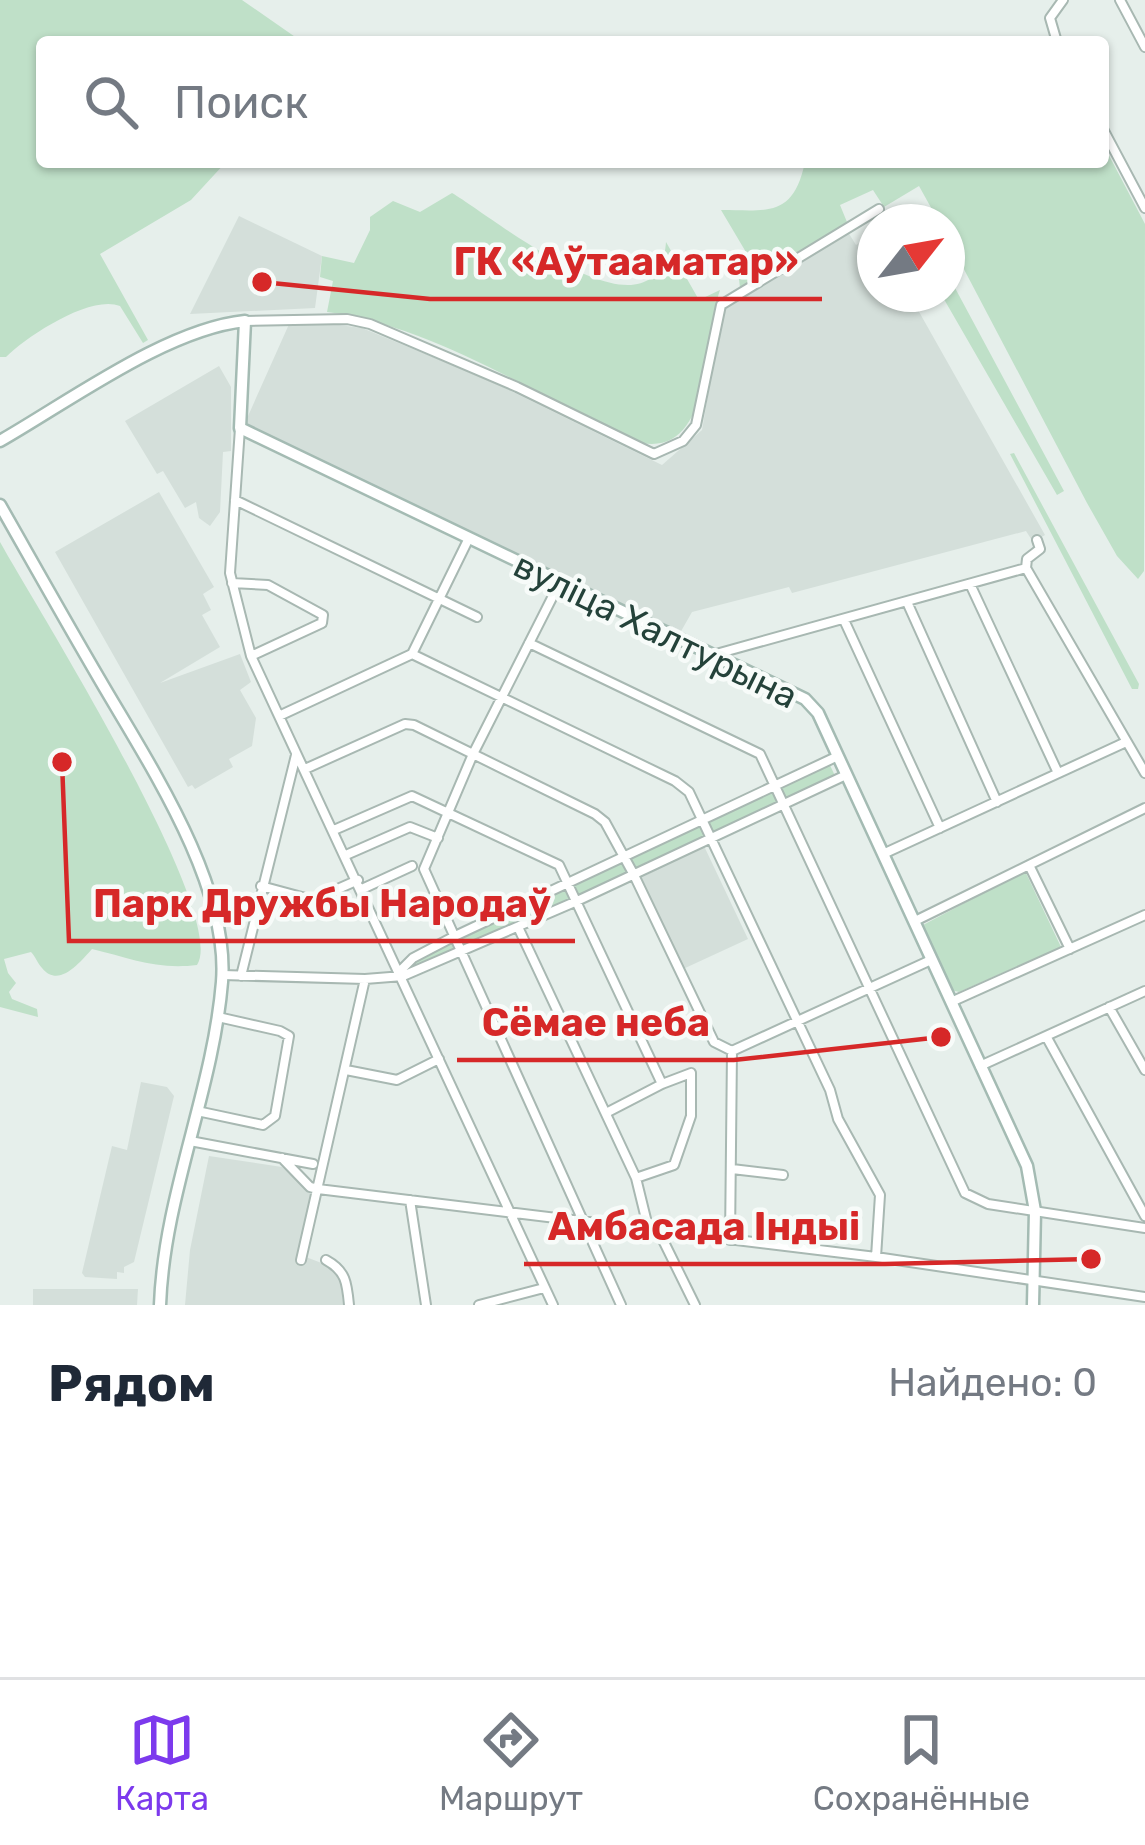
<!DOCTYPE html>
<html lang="ru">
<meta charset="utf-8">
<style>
:root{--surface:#fff;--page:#f6f6f7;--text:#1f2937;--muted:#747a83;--line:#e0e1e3;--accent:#7c3aed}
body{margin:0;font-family:Rubik,sans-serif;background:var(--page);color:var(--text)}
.compass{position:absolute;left:857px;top:204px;width:108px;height:108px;border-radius:50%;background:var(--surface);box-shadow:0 3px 9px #0004;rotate:59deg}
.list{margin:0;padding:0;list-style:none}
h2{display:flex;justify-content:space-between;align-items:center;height:156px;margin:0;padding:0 48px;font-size:51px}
h2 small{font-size:39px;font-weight:400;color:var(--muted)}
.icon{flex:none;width:66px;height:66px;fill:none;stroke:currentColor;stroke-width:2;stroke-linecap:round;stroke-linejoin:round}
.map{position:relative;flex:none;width:1145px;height:1305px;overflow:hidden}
.search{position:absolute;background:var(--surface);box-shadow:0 3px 9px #0004;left:36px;right:36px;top:36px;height:132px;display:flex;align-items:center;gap:30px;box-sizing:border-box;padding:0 42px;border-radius:12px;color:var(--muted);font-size:45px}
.sheet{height:372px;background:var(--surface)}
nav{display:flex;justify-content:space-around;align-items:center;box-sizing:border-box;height:168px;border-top:3px solid var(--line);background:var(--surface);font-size:33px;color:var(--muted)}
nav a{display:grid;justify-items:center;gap:6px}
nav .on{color:var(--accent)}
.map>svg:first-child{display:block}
</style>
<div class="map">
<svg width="1145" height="1305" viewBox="0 0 1145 1305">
<rect width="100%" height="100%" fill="#e6efeb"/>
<path fill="#d4dfda" d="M239 216 322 256 315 308 190 314Z
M848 232 856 245 875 235V294H909L1045 535 1033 542 1026 531 792 593 789 587 692 612 680 633 244 425 290 322H316L362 328 445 362 501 386 662 465 702 430 723 307Z
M219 366 231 387V451L223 452 220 512 210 526 199 518 196 502 185 508 163 471 157 474 125 421Z
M159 492 214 587 203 594 211 610 202 615 220 647 160 683 240 654 251 682 240 690 256 718 252 746 229 759 233 767 195 789 192 785 188 787 55 552Z
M704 846 748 939 683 969 640 878Z
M141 1082 167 1087 174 1096 134 1262 124 1267V1273L117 1272V1279L85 1277 82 1273 112 1146 127 1150Z
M209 1156 282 1167 311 1193 298 1254 332 1267 341 1278 343 1305H185L190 1250Z
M33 1289H138L137 1305H33Z"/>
<path fill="#bfe0c8" d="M0 0H242L301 41 42 42V162H226L191 200 100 254 148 340 143 343 120 306C91 294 27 336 6 357H0Z
M1103 144 1145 224 1144 571 1138 579 1117 556 1087 503 947 237V222H939L919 186 884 207 873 190 840 205 849 227 740 288 739 279 756 269 721 210C768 210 793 218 805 162H1103Z
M452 193C493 217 658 353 666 242L699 300 720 290C703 339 715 468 630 440 542 396 424 323 327 312L333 281 320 277 322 256 354 263 370 230V217L393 201 420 212Z
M947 273 1064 491 1057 495 941 294H947Z
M1014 453 1139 684 1138 689H1132L1010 454Z
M0 542C34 603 230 915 197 965 156 970 130 958 92 949 80 962 59 989 42 968 37 963 36 957 31 952L4 959 8 973 16 983 9 992 12 999 37 1009 38 1017 0 1007Z
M828 761 837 780 406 975 402 968Z
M1025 871 1061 947 959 992 951 990 923 925Z"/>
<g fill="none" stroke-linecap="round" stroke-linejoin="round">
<defs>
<path id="street" d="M1120 0 1145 47
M1057 42 1050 18 1063 0
M1103 129 1145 208
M245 321 347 319 370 324 517 387 654 454 683 441 696 425 721 305 879 209
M240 428 230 573 251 656 553 1305
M235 500 477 617
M1026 568 1145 773
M560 582 473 754 424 869 621 1305
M232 583 268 585 323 615 322 623 251 656
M970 584 1058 773
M907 602 997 802
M844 620 940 828
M529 643 760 754 965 1193 988 1204 1145 1228
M412 654 675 781 689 792 830 1090 838 1119 880 1195 876 1257
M412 654 468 540
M716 654 1026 568 1027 559 1040 549 1037 540
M279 716 412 654
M305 769 405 724 414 725 595 814 605 822 634 875 714 1042 732 1051 931 960
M334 830 412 796 559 865 662 1084
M883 854 1126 742
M346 855 410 827 438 838
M1029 865 1070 949
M261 886 313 900 358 880
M362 889 412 866
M915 921 1145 808
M518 927 636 1178 649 1231
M400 971 413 958 455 936 838 756
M223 975 365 979 403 976 577 901 846 775
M241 976 296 755
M951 1002 1145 915
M1109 1007 1145 1070
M1046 1036 1145 1216
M980 1066 1145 991
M346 1070 397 1080 439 1059
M197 1111 263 1125 275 1116 289 1036 280 1031 218 1017
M606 1113 662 1084 691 1073V1116L674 1165 636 1178
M190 1141 313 1164
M282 1158 310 1187 318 1189 876 1257 1145 1297
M732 1169 783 1175
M410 1200 426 1305
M659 1232 695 1305
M730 1240 732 1051
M301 1260 365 979
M326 1260C346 1271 347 1283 349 1305
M479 1305 544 1288"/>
<path id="secondary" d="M0 441C70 401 167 329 245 321L240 428 805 699 818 713 1027 1166 1035 1211 1033 1305
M0 505C33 563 66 622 100 680 147 761 230 884 222 982 213 1091 164 1195 160 1305"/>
</defs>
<use href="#street" stroke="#a8b8b2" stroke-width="12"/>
<use href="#secondary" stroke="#a4bbb3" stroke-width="15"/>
<use href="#street" stroke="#fff" stroke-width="8"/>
<use href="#secondary" stroke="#fff" stroke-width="10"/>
</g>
<g text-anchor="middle" stroke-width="9" stroke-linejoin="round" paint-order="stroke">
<g font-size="36" fill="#24423a" stroke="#f7fbf9">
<text transform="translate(656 630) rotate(26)" y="13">вуліца Халтурына</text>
</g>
</g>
<path fill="none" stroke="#d62828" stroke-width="4.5" d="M262 282L430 299H822M62 762L69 941H575M941 1037L734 1060H457M1091 1259L885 1264H524"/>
<g fill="#d62828" stroke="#f7fbf9" stroke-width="4.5">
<circle cx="262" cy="282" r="12"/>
<circle cx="62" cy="762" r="12"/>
<circle cx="941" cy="1037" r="12"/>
<circle cx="1091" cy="1259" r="12"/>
</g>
<g font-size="39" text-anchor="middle" font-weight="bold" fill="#d62828" stroke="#f7fbf9" stroke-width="9" stroke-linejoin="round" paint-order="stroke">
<text x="626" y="275">ГК «Аўтааматар»</text>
<text x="322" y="917">Парк Дружбы Народаў</text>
<text x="596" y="1036">Сёмае неба</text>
<text x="704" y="1240">Амбасада Індыі</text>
</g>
</svg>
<svg class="compass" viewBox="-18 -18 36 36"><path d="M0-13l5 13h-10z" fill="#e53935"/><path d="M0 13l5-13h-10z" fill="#747a83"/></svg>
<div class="search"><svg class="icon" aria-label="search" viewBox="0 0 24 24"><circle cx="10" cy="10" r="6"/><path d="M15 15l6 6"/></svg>Поиск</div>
</div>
<section class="sheet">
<h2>Рядом<small>Найдено: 0</small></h2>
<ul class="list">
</ul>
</section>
<nav>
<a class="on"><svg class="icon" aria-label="map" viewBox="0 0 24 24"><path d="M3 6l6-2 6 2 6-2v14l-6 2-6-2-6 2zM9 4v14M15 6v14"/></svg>Карта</a>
<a><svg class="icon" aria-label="directions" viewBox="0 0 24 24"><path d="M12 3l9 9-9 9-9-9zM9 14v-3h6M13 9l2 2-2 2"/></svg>Маршрут</a>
<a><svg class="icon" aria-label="saved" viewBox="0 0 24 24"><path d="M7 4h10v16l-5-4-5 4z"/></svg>Сохранённые</a>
</nav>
